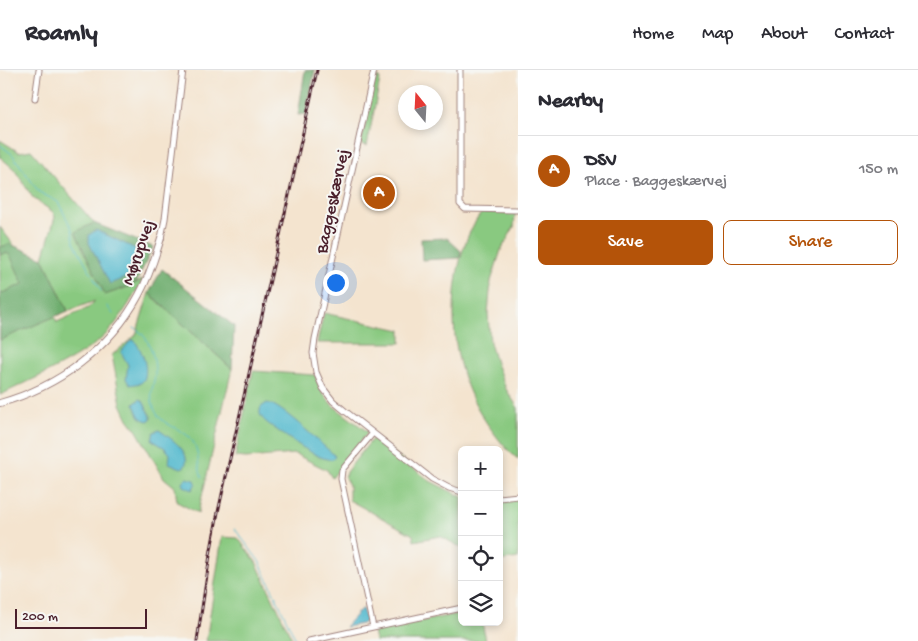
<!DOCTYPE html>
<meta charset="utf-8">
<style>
:root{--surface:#fff;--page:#f2f2f3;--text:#2b2b33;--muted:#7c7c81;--line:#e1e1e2;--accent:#b45309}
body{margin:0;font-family:"Gochi Hand",sans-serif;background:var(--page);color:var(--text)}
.controls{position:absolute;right:15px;bottom:15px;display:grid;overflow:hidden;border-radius:8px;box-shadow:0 2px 8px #0003}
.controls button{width:45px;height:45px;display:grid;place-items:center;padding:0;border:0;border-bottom:1px solid var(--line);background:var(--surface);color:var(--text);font:25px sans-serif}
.compass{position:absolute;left:398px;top:15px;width:45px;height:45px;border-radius:50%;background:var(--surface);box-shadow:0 2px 8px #0003;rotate:342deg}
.scale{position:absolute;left:15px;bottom:12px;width:132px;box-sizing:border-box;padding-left:5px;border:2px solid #4a1f2b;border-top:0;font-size:14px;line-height:18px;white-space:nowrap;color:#4a1f2b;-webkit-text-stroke:4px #f6f6f2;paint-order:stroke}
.you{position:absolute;left:335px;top:212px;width:18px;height:18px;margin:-12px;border:4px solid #fff;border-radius:50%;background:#1a73e8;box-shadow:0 0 0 8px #1a73e833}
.badge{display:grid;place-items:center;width:32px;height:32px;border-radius:50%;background:var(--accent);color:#fff;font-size:16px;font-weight:700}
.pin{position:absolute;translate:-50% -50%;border:2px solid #fff;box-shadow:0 1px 5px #0006}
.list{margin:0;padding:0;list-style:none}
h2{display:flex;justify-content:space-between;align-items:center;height:65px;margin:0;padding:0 20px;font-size:21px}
h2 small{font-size:16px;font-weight:400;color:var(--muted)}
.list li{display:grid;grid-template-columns:32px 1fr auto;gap:15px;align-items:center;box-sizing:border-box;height:70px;padding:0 20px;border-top:1px solid var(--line)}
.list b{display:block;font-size:19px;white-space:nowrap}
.list p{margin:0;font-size:16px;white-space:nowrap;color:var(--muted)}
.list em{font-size:16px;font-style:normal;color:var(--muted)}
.actions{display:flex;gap:10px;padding:15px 20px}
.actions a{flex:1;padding:11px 0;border:1px solid var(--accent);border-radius:8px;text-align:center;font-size:18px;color:var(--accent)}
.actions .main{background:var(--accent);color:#fff}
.icon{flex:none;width:28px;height:28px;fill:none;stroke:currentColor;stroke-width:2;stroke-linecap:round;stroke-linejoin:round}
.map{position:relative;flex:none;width:518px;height:571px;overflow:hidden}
header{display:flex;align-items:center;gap:30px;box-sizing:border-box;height:70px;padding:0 25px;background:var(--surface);border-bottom:1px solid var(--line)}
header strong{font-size:24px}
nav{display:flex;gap:28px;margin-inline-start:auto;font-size:18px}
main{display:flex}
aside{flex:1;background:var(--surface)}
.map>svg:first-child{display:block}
</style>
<header>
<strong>Roamly</strong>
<nav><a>Home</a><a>Map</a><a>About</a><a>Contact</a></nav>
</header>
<main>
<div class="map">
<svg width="518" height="571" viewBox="0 0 518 571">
<rect width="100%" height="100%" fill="#f6f6f2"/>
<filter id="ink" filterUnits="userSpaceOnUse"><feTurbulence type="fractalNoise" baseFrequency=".02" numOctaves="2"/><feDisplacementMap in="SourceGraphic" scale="10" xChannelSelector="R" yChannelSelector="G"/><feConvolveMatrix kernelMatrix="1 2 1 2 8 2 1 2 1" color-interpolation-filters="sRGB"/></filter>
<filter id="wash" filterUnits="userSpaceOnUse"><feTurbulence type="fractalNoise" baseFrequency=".0096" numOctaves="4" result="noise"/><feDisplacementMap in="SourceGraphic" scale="20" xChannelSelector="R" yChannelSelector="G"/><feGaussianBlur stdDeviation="1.12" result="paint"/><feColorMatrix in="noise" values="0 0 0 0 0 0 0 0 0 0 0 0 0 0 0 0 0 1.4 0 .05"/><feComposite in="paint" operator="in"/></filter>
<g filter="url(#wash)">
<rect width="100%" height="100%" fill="#f4e4cf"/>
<path fill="#89c980" stroke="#6a7456" d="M377 7H379L380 10 367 76 361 74 375 11Z
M0 70 19 82 31 80 94 153 76 162 105 224 128 217 144 209C134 225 124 243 112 258 90 285 33 309 0 325V157L26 191 57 252 88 238 95 231 68 241 43 188 55 147 53 142 33 128 14 99 0 87Z
M482 142 515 143V145L514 157 501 180 491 211 488 243 490 273 496 293 506 319 518 338V389C506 380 497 367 488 355 456 308 449 260 457 205 461 183 468 160 482 142Z
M149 223 232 299 198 443 177 432 175 417 164 408 137 361 128 349 121 334 112 285 136 265Z
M324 243 401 260V273H317Z
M253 301 315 305 321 321 332 335 368 362 332 408 327 400 295 384 246 388 235 387Z
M374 367 430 411 462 427V478L440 466 414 471 413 465 349 430V415L345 408 346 402Z
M518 428V488L499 491V431Z
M222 467 238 468 256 492 293 571H206Z
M462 543V552H482L486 571H375L373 561Z"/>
<path fill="#6ead6e" stroke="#5c664c" d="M305 0H315L306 44 298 45Z
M94 153 153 177 136 213 128 217 105 225 75 162Z
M447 168 461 181 460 188 422 190 421 169Z
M10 174 43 188 68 241 0 270V224L23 214 10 185 6 183 0 185V177Z
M162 199 234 256 232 299 149 223Z"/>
<path fill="#4fb8cd" stroke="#4c6c7c" d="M96 160 138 180 142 188 134 204 110 214 89 173V165Z
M131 270H134C142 280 149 297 144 310L141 313 130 315 126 309 128 295 121 282Z
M140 329 143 331 151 346V349L148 351C139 350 137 342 134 334Z
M267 333C279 333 320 373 332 383L335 386 333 389C322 394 277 360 266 352 261 347 258 344 261 337Z
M159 360C169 367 194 383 184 397L181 398 169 393 170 384 165 378 152 370 154 362Z
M186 408 195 410 196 413 192 420 184 416 183 413Z
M362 538 366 551 362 554 345 557Z"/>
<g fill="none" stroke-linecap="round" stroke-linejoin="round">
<path stroke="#4fb8cd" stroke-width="1" d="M0 75 12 84 39 122 58 132 72 159 74 172 101 221
M107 236 113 244
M134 258C149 264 156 289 155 305 154 313 150 323 152 331 157 356 175 354 189 367 201 378 196 395 202 407
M235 459 259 491 296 570"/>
</g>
</g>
<g filter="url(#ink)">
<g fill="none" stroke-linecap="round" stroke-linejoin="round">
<defs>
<path id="minor" d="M374 0 315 269 313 283 316 302 323 318 333 331 345 341 432 409 449 418 462 422
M460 0V134L465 139 518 140
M35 28 39 0
M161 168 165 149 183 0
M373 363 342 400 341 409 373 557 462 538
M499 428 518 426
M309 571 373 557"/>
<path id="tertiary" d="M0 333C58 317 110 279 139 225 149 207 155 188 161 168"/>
</defs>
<use href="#minor" stroke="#9f827d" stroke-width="7"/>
<use href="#tertiary" stroke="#9f827d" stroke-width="8"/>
<use href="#minor" stroke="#fff" stroke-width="5"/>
<use href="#tertiary" stroke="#fff" stroke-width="6"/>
<defs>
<path id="rail" d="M197 571 210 485 218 442 317 0"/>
</defs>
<use href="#rail" stroke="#4a1f2b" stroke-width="3"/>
<use href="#rail" stroke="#f6f6f2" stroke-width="1" stroke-dasharray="4" stroke-linecap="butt"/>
</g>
</g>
<g text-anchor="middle" stroke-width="4" stroke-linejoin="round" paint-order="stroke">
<g font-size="18" fill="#4a1f2b" stroke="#f6f6f2">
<text transform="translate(331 131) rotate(-78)" y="6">Baggeskærvej</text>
<text transform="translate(137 182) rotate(-71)" y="6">Mørupvej</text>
</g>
</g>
</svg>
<div class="controls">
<button>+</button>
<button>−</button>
<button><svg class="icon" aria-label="locate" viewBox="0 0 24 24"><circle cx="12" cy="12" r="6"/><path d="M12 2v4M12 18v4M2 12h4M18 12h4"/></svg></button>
<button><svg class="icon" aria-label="layers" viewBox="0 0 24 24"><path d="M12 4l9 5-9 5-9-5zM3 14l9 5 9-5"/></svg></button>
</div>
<svg class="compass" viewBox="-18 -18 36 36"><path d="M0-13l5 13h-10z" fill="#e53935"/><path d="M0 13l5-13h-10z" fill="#7c7c81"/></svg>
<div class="scale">200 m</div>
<div class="you"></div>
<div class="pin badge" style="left:379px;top:123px">A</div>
</div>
<aside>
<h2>Nearby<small></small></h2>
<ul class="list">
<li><span class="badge">A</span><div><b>DSV</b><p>Place · Baggeskærvej</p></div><em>150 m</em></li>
</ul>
<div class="actions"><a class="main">Save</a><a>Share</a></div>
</aside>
</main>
